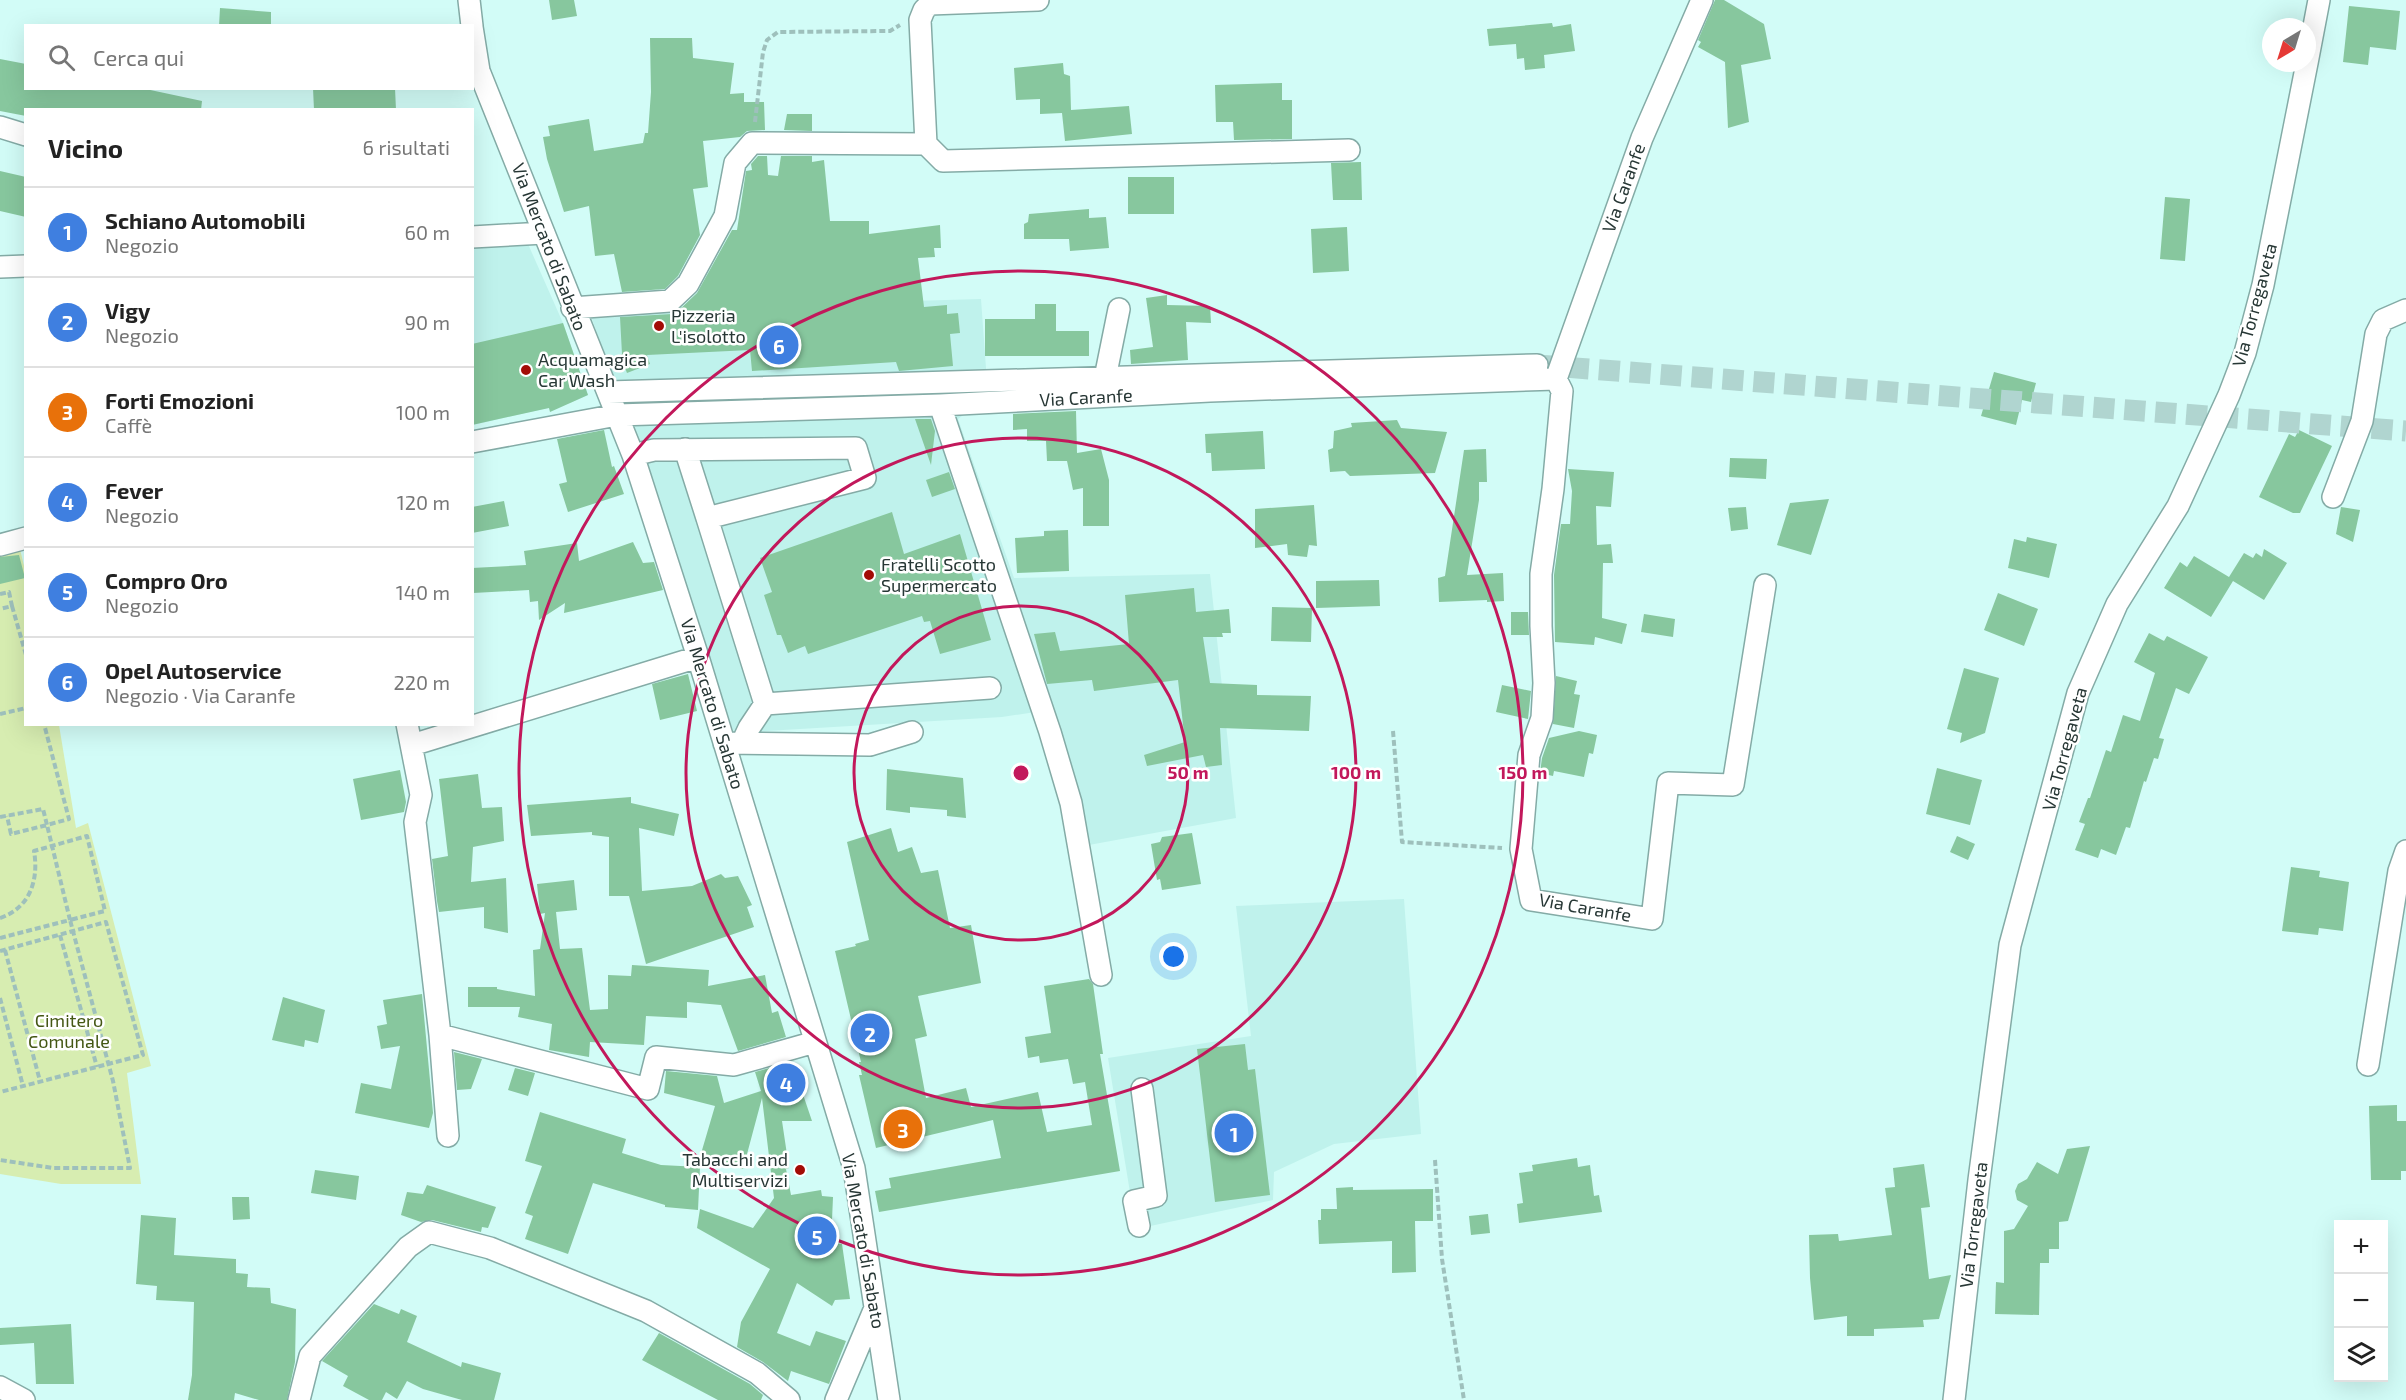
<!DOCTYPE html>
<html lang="it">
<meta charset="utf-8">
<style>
:root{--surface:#fff;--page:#f2f2f2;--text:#222;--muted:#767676;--line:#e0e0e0;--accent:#a30c06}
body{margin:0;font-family:"Exo 2",sans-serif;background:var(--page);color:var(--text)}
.controls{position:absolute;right:18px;bottom:18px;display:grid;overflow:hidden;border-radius:0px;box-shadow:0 6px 24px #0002}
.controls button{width:54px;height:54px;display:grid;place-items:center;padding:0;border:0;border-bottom:2px solid var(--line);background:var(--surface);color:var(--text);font:30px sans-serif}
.compass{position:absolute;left:2262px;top:18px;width:54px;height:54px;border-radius:50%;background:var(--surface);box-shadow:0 6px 24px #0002;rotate:218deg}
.you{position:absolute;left:1174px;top:957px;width:21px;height:21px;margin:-15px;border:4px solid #fff;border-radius:50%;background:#1a73e8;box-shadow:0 0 0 9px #1a73e833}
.badge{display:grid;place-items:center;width:39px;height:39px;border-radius:50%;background:var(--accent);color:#fff;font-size:20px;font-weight:700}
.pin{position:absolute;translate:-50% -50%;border:3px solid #fff;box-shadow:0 2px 6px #0006}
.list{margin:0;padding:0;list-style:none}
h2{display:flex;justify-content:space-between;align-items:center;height:78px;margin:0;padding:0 24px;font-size:26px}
h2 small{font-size:20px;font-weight:400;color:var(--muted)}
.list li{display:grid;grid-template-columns:39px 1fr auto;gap:18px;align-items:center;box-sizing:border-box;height:90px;padding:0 24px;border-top:2px solid var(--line)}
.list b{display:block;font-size:22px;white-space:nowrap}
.list p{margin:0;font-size:20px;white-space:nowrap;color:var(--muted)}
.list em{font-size:20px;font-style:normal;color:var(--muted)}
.icon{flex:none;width:33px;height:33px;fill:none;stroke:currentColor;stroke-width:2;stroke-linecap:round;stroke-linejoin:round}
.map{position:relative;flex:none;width:2406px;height:1400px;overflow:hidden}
.search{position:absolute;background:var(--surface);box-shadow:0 6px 24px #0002;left:24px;top:24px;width:450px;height:66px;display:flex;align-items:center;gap:15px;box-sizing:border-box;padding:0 21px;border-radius:0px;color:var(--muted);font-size:22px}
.panel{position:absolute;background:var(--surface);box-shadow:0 6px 24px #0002;left:24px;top:108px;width:450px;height:618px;border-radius:0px}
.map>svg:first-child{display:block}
</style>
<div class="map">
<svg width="2406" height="1400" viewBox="0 0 2406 1400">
<rect width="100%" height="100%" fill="#d2fcf7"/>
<path fill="#bff2ec" d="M528 244 563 323 588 395 570 403 473 425V248Z
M981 299 988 396 958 419 1014 578 1210 574 1236 818 1078 847 1042 711 1002 717 734 733 589 310Z
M1404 899 1421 1134 1334 1144 1274 1172 1273 1200 1136 1229 1108 1058 1251 1036 1236 906Z"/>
<path fill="#d7edb1" d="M20 549 25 570 26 724 59 725 76 828 88 823 151 1066 127 1073 141 1184H61L0 1174V556Z"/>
<path fill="#87c79e" d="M549 0H574L577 16 552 20Z
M1715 0H1724L1764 24 1771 59 1741 65 1749 122 1728 128 1725 62 1698 47 1701 42 1698 40Z
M2349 6 2400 11 2396 50 2370 47 2368 65 2343 62Z
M220 8 271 12V26H219Z
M1552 23 1553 27 1571 24 1575 51 1544 55 1545 68 1525 70 1524 58 1517 59 1516 44 1489 46 1487 29Z
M650 38H692L693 58 734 63 730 94 744 93V102H764L765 130 747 131 740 137 703 141 708 187 693 189 700 235 678 276 665 289 622 292 614 254 595 256 589 206 564 212 547 159 543 137 550 136 548 126 589 119 594 151 643 143 645 133H648L651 92Z
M0 59 26 64V88H141L202 101 201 110H26V116L0 111Z
M1063 63 1064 74 1070 76 1071 110 1129 106 1132 134 1065 141 1062 113 1040 114V99L1016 100 1014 68Z
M1282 83V100H1292V139L1234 140 1233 122H1216L1215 85Z
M313 88H395L396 110H314Z
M787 114H812V131L784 130Z
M758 156H767L768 175 778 176 781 156H812V162L824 160 830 221H869V234L940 225 941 248H934L935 257 918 258 924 307 947 305V314L958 313 960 333 950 334 953 366 899 371 896 362 752 371 750 350 647 355 650 364 627 373 620 355 622 354 620 317 672 314 679 310 697 293 732 230H737L746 171 752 170 751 164Z
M1361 162 1362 200H1333L1331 163Z
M0 171 26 177V217L0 211Z
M1128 177H1174V214H1128Z
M2165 197 2190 199 2185 261 2160 259Z
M1089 209V218L1106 217 1109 248 1070 251 1069 239H1024V224L1028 222 1029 214Z
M1347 227 1349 271 1313 273 1311 229Z
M1167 295V305L1210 306 1211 323 1186 322 1188 360 1131 364 1130 350 1153 347 1146 298Z
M1035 304H1056V331H1089V356H985V319H1035Z
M563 323 588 395 550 412 549 408 472 425V344Z
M1994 372 2036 383 2031 402 2022 400 2016 425 1981 416Z
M1076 411 1077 453 1101 449 1109 480V526H1083V488L1073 490 1067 461H1047L1046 441H1027V429L1013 430V414Z
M915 419H931L935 431 931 465Z
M1397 420 1401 428 1447 432 1435 473 1350 476 1345 471 1330 472 1328 450 1333 448 1334 431 1352 427 1351 423Z
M604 430 612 467 614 466 624 494 568 512 559 484 567 482 557 439Z
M2299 430 2332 446 2300 513H2293L2259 497 2289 434 2295 437Z
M1263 431 1265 469 1212 471 1211 453H1206L1205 434Z
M1486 449 1487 482H1479V500L1467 575 1503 573 1504 601 1487 602V600L1439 602 1438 578 1445 576 1464 450Z
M1730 458 1767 459 1766 479 1729 477Z
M1568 469 1614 472 1611 507 1596 506 1597 545 1611 544 1613 563H1603L1602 618 1627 624 1622 644 1595 637 1594 645 1555 642 1554 575 1561 524H1570L1572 491Z
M949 472 955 489 932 497 926 480Z
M1829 499 1811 555 1777 545 1790 503Z
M504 501 509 526 472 533V507Z
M1314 505 1317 546 1309 545 1307 557 1288 555 1287 544 1255 548V509Z
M1746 507 1748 529 1731 531 1728 508Z
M2341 507 2360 510 2353 542 2336 534Z
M892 512 904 554 960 534 991 640 940 654 930 621 924 622 922 616 808 654 805 646 788 653 781 635H777L764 595 772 592 760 558Z
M1068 530 1069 571 1017 573 1015 538 1044 536V531Z
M2027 537 2057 544 2049 578 2008 568 2014 539 2026 542Z
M633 542 643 563 654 562 663 590 564 613 565 603 539 620 538 601 530 602 529 590 473 593 472 568 526 565 524 551 577 543 579 561Z
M2264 549 2287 563 2264 600 2233 581 2211 617 2164 588 2180 562 2187 567 2194 556 2229 577 2244 553 2253 558 2256 553 2262 557Z
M19 555 25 578 0 584V557Z
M1379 580 1380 606 1316 608V581Z
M1194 588 1196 612 1229 609 1231 633H1222L1223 637H1203L1210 683 1257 685V695L1311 696 1309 731 1220 728 1222 765 1206 767 1203 755 1147 766 1144 755 1185 742 1178 680 1094 691 1092 680 1047 684 1034 634 1055 632 1060 651 1129 644 1125 595Z
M1998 593 2038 609 2024 646 1984 630Z
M1272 607 1312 608 1311 642 1271 641Z
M1511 612H1528L1529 635H1511Z
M1644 614 1675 619 1673 637 1641 632Z
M2149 633 2164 641 2167 636 2208 657 2189 694 2176 688 2159 738 2164 739 2158 759 2154 758 2146 782 2144 781 2130 828 2126 827 2116 855 2101 849 2098 858 2075 850 2085 824 2079 822 2088 798H2090L2106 750 2111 752 2123 715 2140 721 2155 673 2134 662Z
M1964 668 1999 678 1985 733 1960 743 1962 733 1947 729Z
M688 674 697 711 660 720 652 684Z
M1556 676 1577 681 1574 694 1580 695 1574 728 1553 724Z
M1502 685 1531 691 1528 719 1496 712Z
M1579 731 1597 735 1593 754 1589 753 1584 777 1554 771 1553 776 1540 773 1542 758 1549 738Z
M1937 768 1982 780 1970 825 1926 814Z
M887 769 963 778 966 818 947 816V810L910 807V813L886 810Z
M400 770 406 802 404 812 361 820 353 779Z
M478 774 482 808 502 807 504 841 473 847 471 882 506 878 508 933 484 928V907L439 912 437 901 432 859 448 856 439 779Z
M631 797V803L679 814 674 836 639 828 642 891 692 886 721 874 725 878 738 876 752 905 747 907 754 927 646 964 629 896H609V837L592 835V832L531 836 527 805Z
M891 828 898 852 912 847 921 873 938 870 950 928 971 925 981 983 918 996 927 1036 915 1039 926 1098 966 1088 971 1107 1038 1092 1047 1132 1092 1125 1085 1082 1073 1084 1068 1059 1040 1063 1039 1056 1028 1058 1025 1037 1051 1033 1044 986 1089 979 1093 984 1103 1054H1100L1120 1171 879 1212 875 1191 891 1188 889 1178 1001 1158 993 1120 876 1148 859 1075H862L859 1062H861L835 951 856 946 855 944 869 940 847 842Z
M1192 833 1201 884 1162 890 1160 879 1157 880 1151 844 1160 842 1162 837Z
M1957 836 1975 844 1968 860 1950 852Z
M2291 867 2320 871 2319 877 2349 882 2343 931 2319 928 2318 935 2282 931Z
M574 880 577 910 556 912 560 949 582 948 590 1010 608 1009V975L631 976 632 965 709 970 708 986 765 975 772 1013 778 1011 786 1037 738 1051 721 1005 687 1002V1018L646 1016 644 1045 590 1042 589 1057 549 1050 552 1024 518 1017 520 1007H468V987H497V989L535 996 533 950 540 949 545 913 540 914 537 884Z
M422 994 433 1113 429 1128 355 1113 361 1083 391 1089 400 1046 381 1049 377 1026 387 1024 383 1000Z
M283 997 325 1010 318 1043 305 1040 304 1047 272 1040Z
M1245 1044 1248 1070 1255 1069 1270 1195 1215 1202 1197 1049Z
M454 1052 482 1059 471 1089 457 1090Z
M792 1062 812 1121H782L789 1168 786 1169 791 1195 821 1190 822 1196 833 1197 831 1243 842 1244 850 1299 835 1300 832 1306 797 1283 777 1333 810 1346 816 1331 846 1341 829 1384 791 1371 788 1381 763 1362 737 1347 741 1322 770 1269 697 1228 700 1209 753 1228 774 1198 762 1098 743 1169 700 1157 715 1106 664 1093 666 1071 717 1076 724 1103 761 1091 755 1072Z
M515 1068 535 1073 528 1096 508 1090Z
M2397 1105V1121H2406V1171H2401V1180H2371L2369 1106Z
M540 1112 626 1139 622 1153 661 1165 700 1167 698 1210 665 1207V1205L593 1183 568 1254 525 1239 533 1216 525 1213 542 1166 525 1161Z
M2090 1146 2068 1221 2059 1222V1249H2049V1263H2040L2039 1315 1995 1314 1996 1282 2004 1283V1231L2014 1229 2028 1206 2017 1200 2015 1191 2018 1184 2027 1179 2037 1162 2058 1174 2067 1149Z
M1577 1158 1578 1167 1590 1165 1594 1196 1599 1195 1602 1212 1519 1223 1517 1204 1523 1203 1519 1173 1533 1171 1532 1165Z
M1924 1164 1930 1207 1921 1208 1929 1279 1951 1275 1939 1319 1923 1320 1924 1327 1874 1329V1336H1847V1316L1814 1320 1810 1278 1809 1235 1838 1234 1839 1241 1892 1235 1885 1188 1895 1187 1893 1168Z
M315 1170 359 1176 356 1200 311 1193Z
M427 1185 496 1207 488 1228 482 1227 481 1232 432 1220 421 1222 401 1215 407 1192 423 1194Z
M1353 1187V1190L1433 1189V1221H1415L1416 1272 1392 1273V1241L1319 1244 1318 1220H1321V1209H1337L1336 1188Z
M232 1197H249L250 1219 233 1220Z
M1488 1214 1490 1233 1471 1235 1469 1216Z
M141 1215 176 1218 174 1255 236 1259V1273L248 1274 247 1287 270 1288 271 1303 296 1309 295 1362 287 1400H259L235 1393 234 1400H188L192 1375 194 1302 156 1300 157 1286 136 1284Z
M374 1304 399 1314 401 1309 417 1316 407 1342 461 1367 462 1362 501 1373 494 1400H462L423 1389 407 1381 397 1399 386 1392 382 1400H369L343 1386 348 1376 322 1361Z
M71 1324 74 1384H36L34 1343 0 1345V1328Z
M659 1333 750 1384 763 1395 761 1400H718L642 1360Z"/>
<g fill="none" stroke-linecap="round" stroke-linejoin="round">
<path stroke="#b0d5d0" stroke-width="21" stroke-dasharray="21 10" stroke-linecap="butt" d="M1537 365 2406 431"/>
<defs>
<path id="minor" d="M469 0 472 26
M472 27 479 71 633 455 698 657 854 1168 889 1400
M2307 63 2319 0
M0 127 26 135
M926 144 920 20 924 10 930 4 1038 0
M472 237 544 233
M0 267 26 266
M572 308 670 301 688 284 725 216 735 163 752 143 926 144 943 161 1349 150
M1105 378 1119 309
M1556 379 1562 391 1553 489 1541 574V626L1544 683 1542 718 1529 755 1521 849 1531 900 1652 919 1668 783 1733 785 1765 585
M608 392 1537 365
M940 405 1050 732 1071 803 1101 975
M472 442 617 415 940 405 1210 391 1556 379 1642 138 1702 0
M633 455 654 450 856 448 865 478 707 518 685 449
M2333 497 2362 421 2376 334 2383 320 2406 310
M707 518 765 704
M0 545 26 538
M765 704 990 688
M407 724 421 795 415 822 440 1035 448 1136
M724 743 870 745 912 732
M742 743 749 728 765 704
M412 745 698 657
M440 1035 648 1089 656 1057 734 1065 815 1042
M2368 1065 2399 871 2406 851
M1139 1226 1134 1201 1156 1196 1142 1089
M0 1387 24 1400
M299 1400 310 1356 408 1247 429 1232 490 1248 646 1311 757 1373 789 1400
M836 1400 875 1308
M1954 1400 1979 1180 2010 945 2078 693 2117 604 2178 506 2229 395 2245 353 2263 285 2307 63"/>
</defs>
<use href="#minor" stroke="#84aba6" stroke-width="24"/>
<path stroke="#9ec0bc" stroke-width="4" stroke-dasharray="6 3" stroke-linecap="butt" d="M755 122 763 52 767 40 778 32 890 31 900 25
M0 594 9 592 12 606 0 609
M12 606 26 655
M0 714 26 708
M1393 731 1402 842 1502 848
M0 817 43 809 47 825 69 819 44 724
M0 918C30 908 39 880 34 851L87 836 105 911 70 920 113 1081 130 1168H53L0 1160
M60 935 97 1067
M0 938 70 920 47 825 11 834 7 816
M5 950 40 1081
M0 951 106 922 143 1055 0 1092
M0 998 23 1086
M1435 1160 1442 1259 1464 1400"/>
<use href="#minor" stroke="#fff" stroke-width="21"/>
</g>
<g fill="none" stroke="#c2185b" stroke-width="3">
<circle cx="1021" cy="773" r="167"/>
<circle cx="1021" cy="773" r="335"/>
<circle cx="1021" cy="773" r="502"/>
</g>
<g fill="#a30c06" stroke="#fff" stroke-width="2">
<circle cx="659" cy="326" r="6"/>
<circle cx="526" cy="370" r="6"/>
<circle cx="869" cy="575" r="6"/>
<circle cx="800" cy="1170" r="6"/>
</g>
<g text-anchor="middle" stroke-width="5" stroke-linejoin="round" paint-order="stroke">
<g font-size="18" fill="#273735" stroke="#fff">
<text transform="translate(1624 188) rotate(-70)" y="6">Via Caranfe</text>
<text transform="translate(549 247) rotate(69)" y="6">Via Mercato di Sabato</text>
<text transform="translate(2255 305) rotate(-75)" y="6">Via Torregaveta</text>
<text transform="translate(1086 398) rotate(-3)" y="6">Via Caranfe</text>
<text transform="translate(712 704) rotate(73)" y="6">Via Mercato di Sabato</text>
<text transform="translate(2065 749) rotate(-75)" y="6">Via Torregaveta</text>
<text transform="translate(1585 908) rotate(10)" y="6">Via Caranfe</text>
<text transform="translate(1974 1225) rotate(-83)" y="6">Via Torregaveta</text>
<text transform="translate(863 1241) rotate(80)" y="6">Via Mercato di Sabato</text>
</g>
<g font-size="18" fill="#273735" stroke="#fff" text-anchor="start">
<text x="671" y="322">Pizzeria<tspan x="671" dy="21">L'isolotto</tspan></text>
<text x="538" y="366">Acquamagica<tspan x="538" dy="21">Car Wash</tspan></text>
<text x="881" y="571">Fratelli Scotto<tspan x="881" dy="21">Supermercato</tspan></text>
<text x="788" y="1166" text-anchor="end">Tabacchi and<tspan x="788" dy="21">Multiservizi</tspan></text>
</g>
<g font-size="18" fill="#445714" stroke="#fff">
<text x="69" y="1027">Cimitero<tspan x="69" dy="21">Comunale</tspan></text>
</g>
</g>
<circle cx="1021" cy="773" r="9" fill="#c2185b" stroke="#fff" stroke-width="3"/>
<g font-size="18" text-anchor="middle" font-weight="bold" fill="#c2185b" stroke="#fff" stroke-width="5" stroke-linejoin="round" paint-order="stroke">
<text x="1188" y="779">50 m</text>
<text x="1356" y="779">100 m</text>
<text x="1523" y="779">150 m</text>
</g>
</svg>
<div class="controls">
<button>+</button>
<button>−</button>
<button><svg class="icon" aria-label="layers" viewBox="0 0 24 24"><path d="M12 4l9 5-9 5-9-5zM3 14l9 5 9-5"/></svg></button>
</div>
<svg class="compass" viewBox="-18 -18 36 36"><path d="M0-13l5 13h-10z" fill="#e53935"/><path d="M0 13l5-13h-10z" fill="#767676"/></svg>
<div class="you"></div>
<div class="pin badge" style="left:1234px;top:1133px;background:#3f7fe0">1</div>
<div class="pin badge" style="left:870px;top:1033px;background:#3f7fe0">2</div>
<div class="pin badge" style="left:903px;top:1129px;background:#e8710a">3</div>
<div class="pin badge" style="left:786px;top:1083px;background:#3f7fe0">4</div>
<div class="pin badge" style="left:817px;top:1236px;background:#3f7fe0">5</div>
<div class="pin badge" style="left:779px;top:345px;background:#3f7fe0">6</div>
<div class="search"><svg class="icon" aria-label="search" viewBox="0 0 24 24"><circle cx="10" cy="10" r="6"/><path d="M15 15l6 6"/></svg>Cerca qui</div>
<section class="panel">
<h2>Vicino<small>6 risultati</small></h2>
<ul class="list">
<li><span class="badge" style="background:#3f7fe0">1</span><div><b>Schiano Automobili</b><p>Negozio</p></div><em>60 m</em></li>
<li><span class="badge" style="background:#3f7fe0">2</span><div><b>Vigy</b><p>Negozio</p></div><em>90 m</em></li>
<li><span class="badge" style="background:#e8710a">3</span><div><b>Forti Emozioni</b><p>Caffè</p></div><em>100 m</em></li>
<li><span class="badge" style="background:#3f7fe0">4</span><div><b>Fever</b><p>Negozio</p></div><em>120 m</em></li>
<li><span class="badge" style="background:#3f7fe0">5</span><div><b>Compro Oro</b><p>Negozio</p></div><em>140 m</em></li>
<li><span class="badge" style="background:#3f7fe0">6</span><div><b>Opel Autoservice</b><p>Negozio · Via Caranfe</p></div><em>220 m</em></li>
</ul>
</section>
</div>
